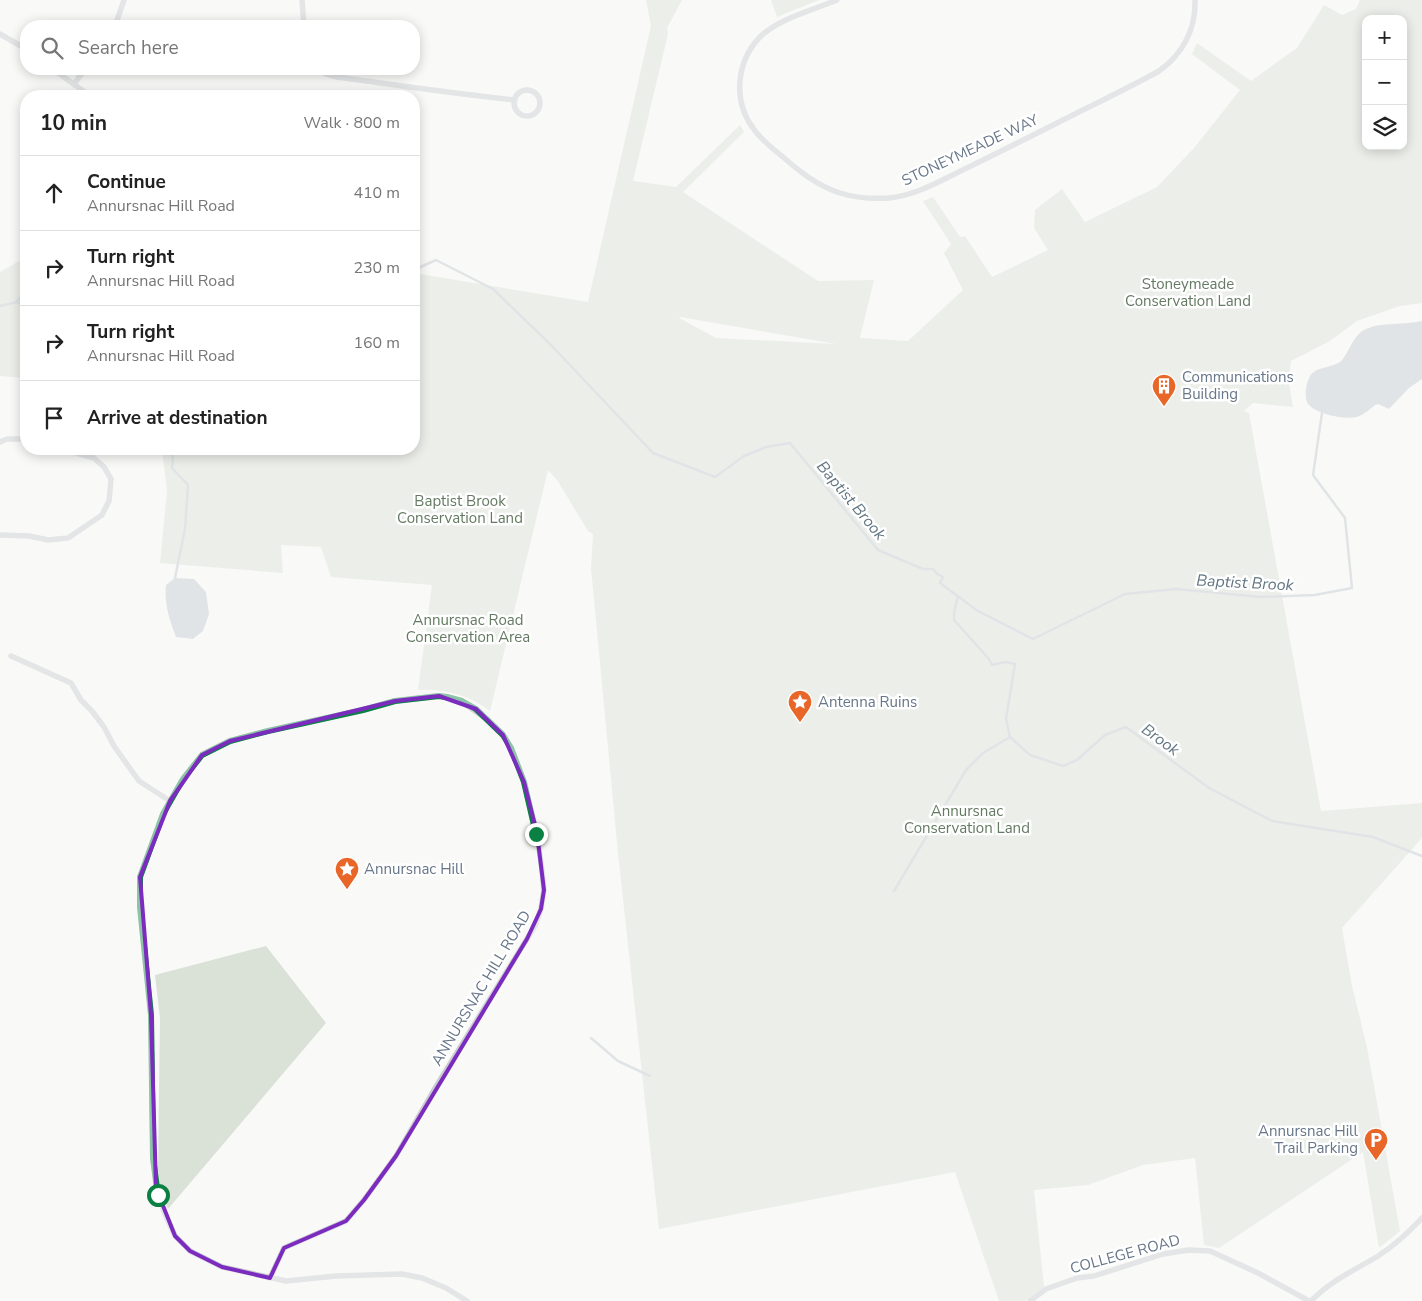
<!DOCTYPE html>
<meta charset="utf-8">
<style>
:root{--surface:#fff;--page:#f2f2f2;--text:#222;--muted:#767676;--line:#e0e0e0}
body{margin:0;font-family:"Nunito Sans",sans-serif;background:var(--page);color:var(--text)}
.controls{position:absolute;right:15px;top:15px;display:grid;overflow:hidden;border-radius:10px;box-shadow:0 2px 12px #0003}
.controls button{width:45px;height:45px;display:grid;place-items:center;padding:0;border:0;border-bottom:1px solid var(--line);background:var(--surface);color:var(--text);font:25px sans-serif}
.stop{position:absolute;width:15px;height:15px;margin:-11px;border:4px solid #0b8043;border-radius:50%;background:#fff}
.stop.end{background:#0b8043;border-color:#fff;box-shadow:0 1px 5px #0008}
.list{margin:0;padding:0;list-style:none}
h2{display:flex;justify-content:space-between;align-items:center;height:65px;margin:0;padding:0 20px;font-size:21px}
h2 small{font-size:16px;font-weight:400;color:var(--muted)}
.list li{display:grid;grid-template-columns:32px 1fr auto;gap:15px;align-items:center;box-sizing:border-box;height:75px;padding:0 20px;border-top:1px solid var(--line)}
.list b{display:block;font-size:19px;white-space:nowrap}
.list p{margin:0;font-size:16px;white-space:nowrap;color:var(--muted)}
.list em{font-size:16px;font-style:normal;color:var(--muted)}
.icon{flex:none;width:28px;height:28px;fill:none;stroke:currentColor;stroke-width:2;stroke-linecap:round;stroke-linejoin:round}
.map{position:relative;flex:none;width:1422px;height:1301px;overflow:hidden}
.search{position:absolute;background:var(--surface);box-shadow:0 2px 12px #0003;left:20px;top:20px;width:400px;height:55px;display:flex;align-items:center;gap:12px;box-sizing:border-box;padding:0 18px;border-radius:20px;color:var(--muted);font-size:19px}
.panel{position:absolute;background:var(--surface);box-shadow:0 2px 12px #0003;left:20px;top:90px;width:400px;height:365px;border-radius:20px}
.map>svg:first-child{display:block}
</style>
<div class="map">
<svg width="1422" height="1301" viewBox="0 0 1422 1301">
<rect width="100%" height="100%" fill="#f9f9f7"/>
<path fill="#dae1d7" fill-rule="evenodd" d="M646 0H682L667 28 668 34 633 181 676 187 740 125 744 132 683 192 818 281 874 280 860 338 908 341 963 290 944 253 951 244 923 201 933 197 960 237 965 236 992 277 1048 250 1034 228 1035 210 1062 189 1085 222 1157 187 1194 148 1240 90 1192 54 1197 43 1251 81 1297 48 1324 5 1342 15 1356 9 1360 0H1422V303L1400 306 1357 321 1330 341 1291 361 1289 383 1293 407 1253 403 1244 411 1249 413 1321 811 1422 803V838L1342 928 1352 986 1367 1047 1400 1231 1379 1248 1363 1152 1219 1248 1204 1245 1195 1158 1143 1165 1088 1185 1034 1190 1044 1287 1025 1301H999L955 1172 659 1229 618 853 591 568 593 534 588 531 557 480 548 470 490 711C469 695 444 688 418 690L432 585 331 577 321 547 281 545 283 573 160 563 167 491 162 449H414V273L588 302 651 26ZM1366 19H1403V146H1366ZM679 318 680 317 836 344 716 338Z
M771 0H819L777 17Z
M26 257V378L0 376V272Z
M266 946 326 1023 168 1209 161 1190 158 1170 160 1018 155 975Z"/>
<path fill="#c2cad0" d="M1422 321V379L1409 388 1389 409 1378 404C1370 407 1366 415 1356 417 1345 420 1317 414 1309 405 1303 399 1306 383 1310 376 1317 365 1335 369 1343 359 1350 349 1354 334 1366 329 1381 322 1404 325 1422 321Z
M175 578 194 579 206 592 209 614 203 631 193 639 176 637C169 619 164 603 166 585Z"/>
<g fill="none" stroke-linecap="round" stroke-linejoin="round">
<path stroke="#c2cad0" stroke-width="2.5" d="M414 270 436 260 493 289 551 345 653 453 715 477 744 456 766 447 790 443 878 550 923 569H933L937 574 943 577 940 583 978 611 1033 639 1125 594 1176 589 1261 597 1315 595 1352 588 1345 518 1313 475 1322 413
M17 301 26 292
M0 306 17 302 26 305
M171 449 173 460 172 468 188 485 185 529 175 578
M958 597 954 612V620L989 659 992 665 1005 662 1015 664 1006 719 1010 737 1030 755 1063 766 1077 760 1105 735 1126 727 1209 788 1272 821 1373 837 1422 856
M894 891 966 770 983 753 1010 737
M591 1038 618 1061 650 1076"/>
<path stroke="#c9ccd0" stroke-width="5.5" d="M302 0 304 26
M837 0C813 10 777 19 759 38 736 63 733 101 753 128 761 140 773 149 783 157 800 172 818 186 840 193 856 198 873 199 889 198 919 195 947 177 973 165 1010 147 1045 129 1081 111 1107 98 1134 85 1159 71 1183 54 1196 29 1195 0
M115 26 124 0
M0 34 26 49
M53 69 90 96
M319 69 326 74 337 77C397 85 456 94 515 100
M74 84 85 69
M514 103a13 13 0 1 1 26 0a13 13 0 1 1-26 0Z
M0 442 7 439H26
M0 535 29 536 48 540 68 538 102 515 109 501 111 479 104 467 94 458 63 449
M11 656 71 683 81 700 92 711 104 727 114 746 139 781 170 801
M270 1278 284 1248 346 1221 364 1200 396 1156 434 1090 527 939 536 924 541 909 544 890 542 870 537 833 524 782 511 748 503 735 488 720 461 701 439 696 395 701 363 710 268 731 230 741 202 755 183 779 163 814 140 877V907L151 1015 153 1158 156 1188 164 1212 175 1236 190 1251 222 1267 286 1281 336 1276 402 1274 422 1278 446 1288 467 1301
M1030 1301 1046 1289 1077 1278 1094 1276 1163 1254 1189 1250 1210 1251 1258 1273 1309 1301
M1311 1301C1330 1281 1355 1270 1378 1256 1395 1245 1409 1232 1422 1218"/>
</g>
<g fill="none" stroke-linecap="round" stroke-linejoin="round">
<path stroke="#0b8043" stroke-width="6" d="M158 1195 153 1158 151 1015 140 907V877L163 814 183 779 202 755 230 741 268 731 363 710 395 701 439 696 447 697 462 701 476 709 503 735 511 748 524 782 536 834"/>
</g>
<path d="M0 0H1422V1301H0ZM439 696 476 709 503 735 524 782 537 833 544 890 541 909 527 939 396 1156 364 1200 346 1221 284 1248 270 1278 222 1267 190 1251 175 1236 156 1188 151 1015 140 877 170 801 202 755 230 741 395 701Z" fill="#f9f9f7" fill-opacity=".55" fill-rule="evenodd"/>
<path fill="none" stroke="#7b2cbf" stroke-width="4" stroke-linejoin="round" d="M439 696 476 709 503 735 524 782 537 833 544 890 541 909 527 939 396 1156 364 1200 346 1221 284 1248 270 1278 222 1267 190 1251 175 1236 156 1188 151 1015 140 877 170 801 202 755 230 741 395 701Z"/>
<defs>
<symbol id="building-pin" viewBox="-11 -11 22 30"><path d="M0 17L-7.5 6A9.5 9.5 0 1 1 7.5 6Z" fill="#e86728" stroke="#fff"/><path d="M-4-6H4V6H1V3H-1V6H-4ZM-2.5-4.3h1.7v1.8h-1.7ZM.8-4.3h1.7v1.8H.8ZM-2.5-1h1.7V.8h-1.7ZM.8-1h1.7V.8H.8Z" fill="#fff"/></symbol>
<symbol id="sight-pin" viewBox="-11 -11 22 30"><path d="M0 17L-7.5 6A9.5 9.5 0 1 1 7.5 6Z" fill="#e86728" stroke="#fff"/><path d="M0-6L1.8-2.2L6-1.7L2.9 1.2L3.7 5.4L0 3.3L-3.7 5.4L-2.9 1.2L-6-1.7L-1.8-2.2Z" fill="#fff"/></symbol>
<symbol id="parking-pin" viewBox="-11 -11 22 30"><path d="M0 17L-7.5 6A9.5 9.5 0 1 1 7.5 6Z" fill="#e86728" stroke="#fff"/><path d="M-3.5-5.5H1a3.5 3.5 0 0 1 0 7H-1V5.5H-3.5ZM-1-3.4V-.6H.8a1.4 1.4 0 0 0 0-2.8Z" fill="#fff"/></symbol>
</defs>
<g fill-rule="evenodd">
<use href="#building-pin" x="1150" y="372" width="28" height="38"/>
<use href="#sight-pin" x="786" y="688" width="28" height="38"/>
<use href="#sight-pin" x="333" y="855" width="28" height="38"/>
<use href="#parking-pin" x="1362" y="1126" width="28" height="38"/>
</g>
<g text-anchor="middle" stroke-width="5" stroke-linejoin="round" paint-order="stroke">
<g font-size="15" fill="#677688" stroke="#fff">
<text transform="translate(970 150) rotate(-25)" y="5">STONEYMEADE WAY</text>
<text transform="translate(481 988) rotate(-59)" y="5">ANNURSNAC HILL ROAD</text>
<text transform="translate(1125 1254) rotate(-15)" y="5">COLLEGE ROAD</text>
</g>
<g font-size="15" fill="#657a62" stroke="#fff">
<text x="1188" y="289">Stoneymeade<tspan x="1188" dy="17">Conservation Land</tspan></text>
<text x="460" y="506">Baptist Brook<tspan x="460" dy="17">Conservation Land</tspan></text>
<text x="468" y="625">Annursnac Road<tspan x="468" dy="17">Conservation Area</tspan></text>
<text x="967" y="816">Annursnac<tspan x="967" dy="17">Conservation Land</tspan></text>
</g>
<g font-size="15" fill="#677688" stroke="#fff" text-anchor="start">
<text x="1182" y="382">Communications<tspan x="1182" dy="17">Building</tspan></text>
<text x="818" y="707">Antenna Ruins</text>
<text x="364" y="874">Annursnac Hill</text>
<text x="1358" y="1136" text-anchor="end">Annursnac Hill<tspan x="1358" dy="17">Trail Parking</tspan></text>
</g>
<g font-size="16" font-style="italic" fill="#637783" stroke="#fff">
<text transform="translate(852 500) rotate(50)" y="6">Baptist Brook</text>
<text transform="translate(1245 582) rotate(3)" y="6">Baptist Brook</text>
<text transform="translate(1161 739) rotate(36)" y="6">Brook</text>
</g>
</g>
</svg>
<div class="controls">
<button>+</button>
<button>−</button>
<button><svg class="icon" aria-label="layers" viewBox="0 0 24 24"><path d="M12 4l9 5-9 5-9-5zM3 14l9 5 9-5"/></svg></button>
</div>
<div class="stop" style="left:158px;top:1195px"></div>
<div class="stop end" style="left:536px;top:834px"></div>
<div class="search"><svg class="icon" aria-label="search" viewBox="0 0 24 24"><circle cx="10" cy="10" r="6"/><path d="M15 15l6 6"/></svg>Search here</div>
<section class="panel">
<h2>10 min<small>Walk · 800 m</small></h2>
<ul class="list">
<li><svg class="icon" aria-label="ahead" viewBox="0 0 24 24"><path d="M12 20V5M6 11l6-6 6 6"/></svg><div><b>Continue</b><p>Annursnac Hill Road</p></div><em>410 m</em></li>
<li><svg class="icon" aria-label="right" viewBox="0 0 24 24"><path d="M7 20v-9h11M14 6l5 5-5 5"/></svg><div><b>Turn right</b><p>Annursnac Hill Road</p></div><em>230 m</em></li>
<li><svg class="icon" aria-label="right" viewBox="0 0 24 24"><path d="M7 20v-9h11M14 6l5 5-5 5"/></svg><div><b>Turn right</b><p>Annursnac Hill Road</p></div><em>160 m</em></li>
<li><svg class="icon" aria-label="arrive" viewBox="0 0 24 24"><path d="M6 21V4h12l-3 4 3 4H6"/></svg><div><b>Arrive at destination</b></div></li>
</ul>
</section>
</div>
